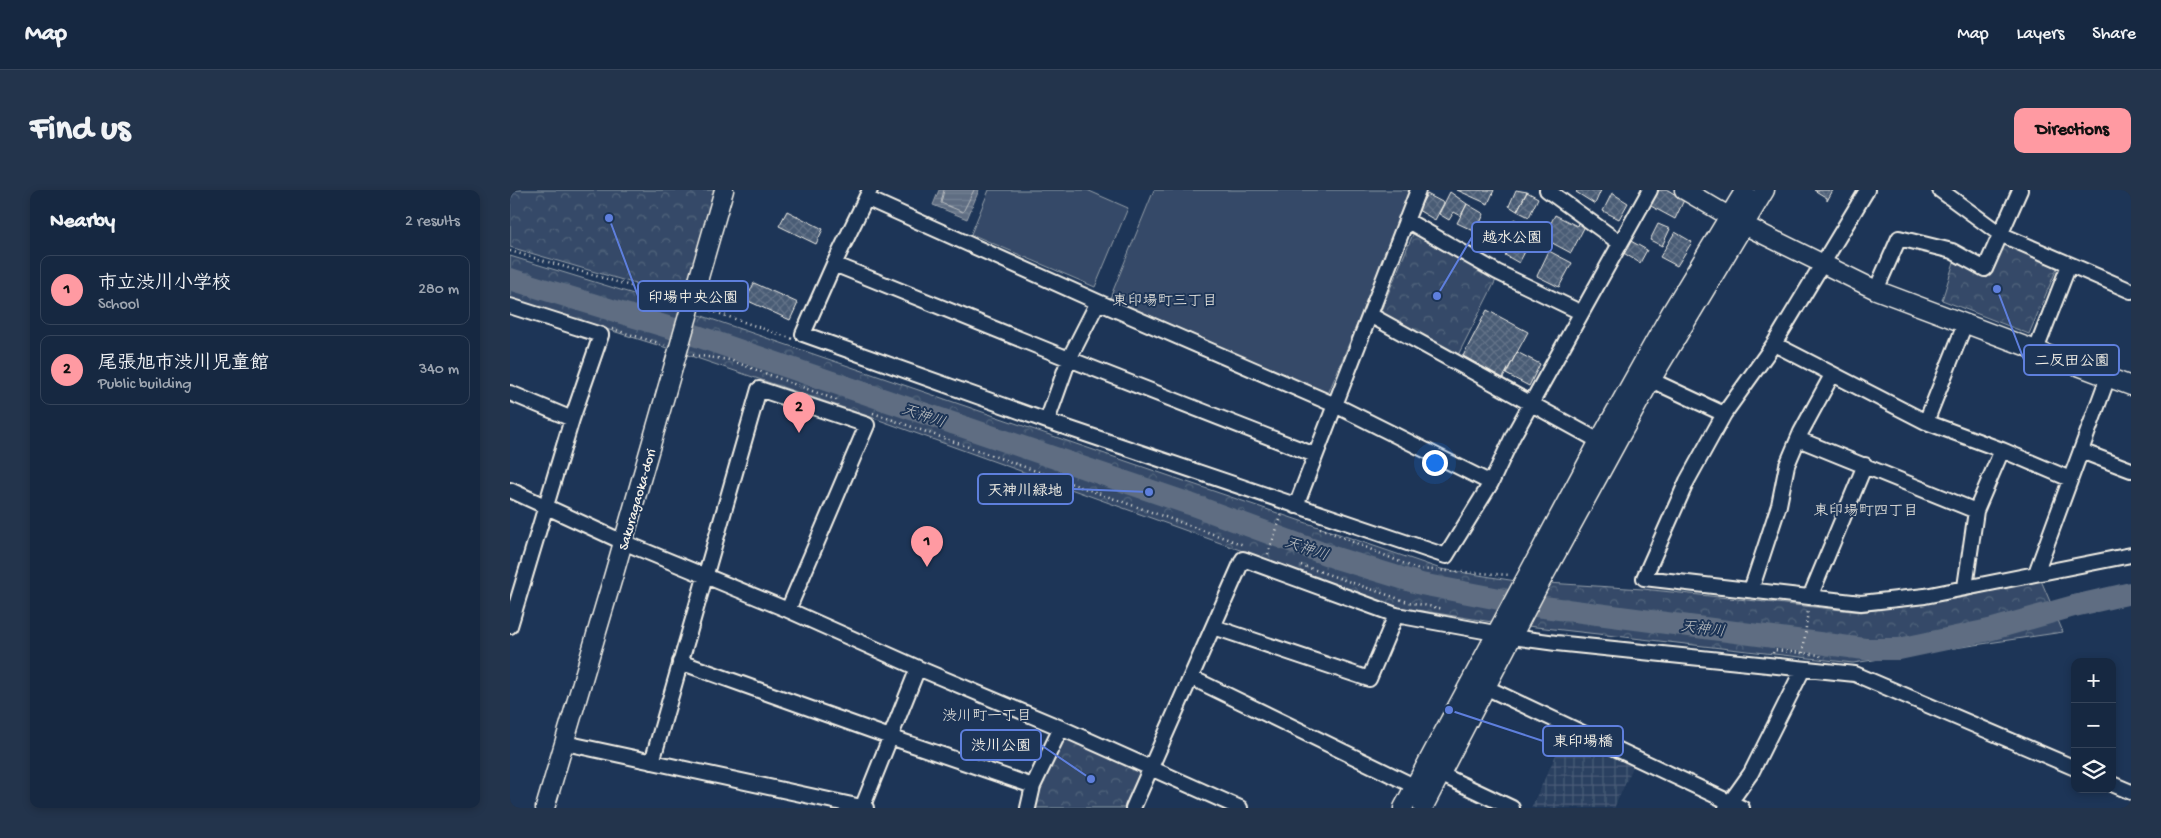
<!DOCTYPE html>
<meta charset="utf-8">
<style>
:root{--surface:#162841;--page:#23344c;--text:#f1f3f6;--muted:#9ea6b1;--line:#35445a;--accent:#ff9aa2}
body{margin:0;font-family:"Gochi Hand","Klee One",sans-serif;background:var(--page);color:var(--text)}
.controls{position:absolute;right:15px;bottom:15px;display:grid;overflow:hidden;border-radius:10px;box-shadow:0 2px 8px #0003}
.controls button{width:45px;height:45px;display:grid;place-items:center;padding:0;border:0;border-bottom:1px solid var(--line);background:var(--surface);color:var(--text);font:25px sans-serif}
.you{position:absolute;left:924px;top:272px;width:18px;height:18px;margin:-12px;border:4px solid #fff;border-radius:50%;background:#1a73e8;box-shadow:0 0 0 8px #1a73e833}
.badge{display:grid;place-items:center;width:32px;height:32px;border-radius:50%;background:var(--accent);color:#111;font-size:16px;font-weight:700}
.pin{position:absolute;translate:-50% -41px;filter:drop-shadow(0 1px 2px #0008)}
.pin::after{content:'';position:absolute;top:26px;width:18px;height:15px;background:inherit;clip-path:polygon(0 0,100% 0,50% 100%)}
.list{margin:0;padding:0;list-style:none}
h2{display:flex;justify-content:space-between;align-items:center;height:65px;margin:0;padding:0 20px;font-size:21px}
h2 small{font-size:16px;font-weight:400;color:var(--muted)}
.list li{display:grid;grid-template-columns:32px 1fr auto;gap:15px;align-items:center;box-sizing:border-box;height:70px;margin:0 10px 10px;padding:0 10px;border:1px solid var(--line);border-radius:10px}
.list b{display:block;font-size:19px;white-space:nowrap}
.list p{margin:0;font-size:16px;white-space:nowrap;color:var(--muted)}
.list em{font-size:16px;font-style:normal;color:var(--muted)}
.icon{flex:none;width:28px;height:28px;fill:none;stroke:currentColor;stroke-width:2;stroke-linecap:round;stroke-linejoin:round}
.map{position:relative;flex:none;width:1621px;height:618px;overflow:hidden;border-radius:10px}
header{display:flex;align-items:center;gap:30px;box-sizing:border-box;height:70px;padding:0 25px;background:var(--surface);border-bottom:1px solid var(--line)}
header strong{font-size:24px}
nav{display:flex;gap:28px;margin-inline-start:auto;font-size:18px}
.intro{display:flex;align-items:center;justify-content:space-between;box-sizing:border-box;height:120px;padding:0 30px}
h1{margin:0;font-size:35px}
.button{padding:12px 22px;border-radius:10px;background:var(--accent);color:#111;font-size:18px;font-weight:700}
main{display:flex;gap:30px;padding:0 30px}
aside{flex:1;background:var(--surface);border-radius:10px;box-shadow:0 2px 8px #0003}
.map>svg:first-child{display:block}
</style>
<header>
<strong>Map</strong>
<nav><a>Map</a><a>Layers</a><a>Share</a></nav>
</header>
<div class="intro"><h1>Find us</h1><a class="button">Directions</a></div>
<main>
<aside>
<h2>Nearby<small>2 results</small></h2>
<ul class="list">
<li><span class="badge">1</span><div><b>市立渋川小学校</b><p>School</p></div><em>280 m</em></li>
<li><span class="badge">2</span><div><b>尾張旭市渋川児童館</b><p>Public building</p></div><em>340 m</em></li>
</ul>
</aside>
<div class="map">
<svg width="1621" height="618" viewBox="0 0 1621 618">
<defs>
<pattern id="industrial-grid" width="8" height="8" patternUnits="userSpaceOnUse" patternTransform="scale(1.25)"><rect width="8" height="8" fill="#2a4060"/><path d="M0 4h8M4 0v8" fill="none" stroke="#4a5c77"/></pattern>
<pattern id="park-crowns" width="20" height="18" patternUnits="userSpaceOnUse" patternTransform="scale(1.25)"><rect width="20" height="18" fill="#354a67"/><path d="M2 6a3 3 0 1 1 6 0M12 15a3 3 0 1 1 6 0" fill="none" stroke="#53657d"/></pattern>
<pattern id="water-rules" width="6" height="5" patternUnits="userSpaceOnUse" patternTransform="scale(1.25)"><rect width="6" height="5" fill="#5e6d82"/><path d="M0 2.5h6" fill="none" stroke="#768294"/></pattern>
<pattern id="building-cross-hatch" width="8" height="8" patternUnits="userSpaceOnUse" patternTransform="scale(1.25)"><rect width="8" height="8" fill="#485b74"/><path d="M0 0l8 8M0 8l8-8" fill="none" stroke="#637388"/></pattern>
</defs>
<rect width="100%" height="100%" fill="#1d3557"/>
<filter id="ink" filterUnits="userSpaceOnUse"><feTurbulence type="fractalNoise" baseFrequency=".02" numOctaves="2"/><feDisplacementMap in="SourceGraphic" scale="10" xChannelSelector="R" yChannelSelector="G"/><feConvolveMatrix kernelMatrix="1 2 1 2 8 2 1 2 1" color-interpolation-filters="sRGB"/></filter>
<g filter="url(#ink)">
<path fill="url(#industrial-grid)" d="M1057 541 1125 573 1104 618H1021Z"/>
<path fill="url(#park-crowns)" stroke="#949ea8" d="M0 0H206L174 108 0 57Z
M903 44 986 90 948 165 870 123Z
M1493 52 1547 78 1519 144 1432 110 1444 72 1477 88Z
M0 66 169 118 931 379 1006 391 1133 399 1351 422 1456 407 1530 388 1553 442 1343 473 982 432 888 417 358 226 157 158 0 109Z
M555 546 632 579 616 618H523L529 598Z"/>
<path fill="#354a67" stroke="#949ea8" d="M479 0H577L618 18 585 97 461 44Z
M644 0H903L818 204 600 108Z"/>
<path fill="url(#water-rules)" stroke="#9aa2ab" d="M429 0H469L457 29 423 15Z"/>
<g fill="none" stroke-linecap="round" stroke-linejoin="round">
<path stroke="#b8bcbf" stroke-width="1" d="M434 0 431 13 453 22 464 0"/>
<path stroke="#5e6d82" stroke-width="22" d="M0 89 184 145 680 314 826 368 911 394 1026 416 1355 459H1389L1479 440 1564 416 1621 403"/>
</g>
<path fill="url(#building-cross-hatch)" stroke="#f4f1e8" d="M947 0H984L978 14Z
M1006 0 1017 2 1007 21 999 16Z
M1068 0H1091L1085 14 1066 2Z
M1145 0H1158L1174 10 1165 29 1137 14Z
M1304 0H1323L1317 11V8Z
M940 2 957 14 951 26 944 22 939 30 929 24Z
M1017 2 1028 8 1019 27 1007 21Z
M1102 3 1118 13 1109 29 1093 21Z
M917 4 934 13 925 30 908 20Z
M957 14 974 24 966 42 947 33Z
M277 21 313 39 306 54 269 36Z
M1045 25 1067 36 1068 33 1075 36 1061 63 1033 48Z
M1004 29 1020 38 1013 50 997 41Z
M1148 34 1160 39 1152 56 1140 50Z
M1165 42 1182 52 1167 76 1150 67Z
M1004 47 1018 56 1009 73 995 65Z
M1119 50 1137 60 1130 73 1112 62Z
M1039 61 1062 73 1049 97 1027 86Z
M244 93 288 113 280 130 236 110Z
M977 120 1018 142 993 188 953 166Z
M1007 162 1030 174 1019 196 996 184Z"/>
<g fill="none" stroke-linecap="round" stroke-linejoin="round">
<defs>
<path id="minor" d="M360 0 324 74 293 144 537 231 936 366 981 293 1003 246 1140 0
M1037 0 1110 53
M1357 0 1264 154 1214 224 1177 291 1134 388 1351 413 1415 406 1621 365
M1430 0 1490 44 1621 101
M356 8 588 112 825 215 981 293
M896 30 987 82 1070 122
M324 74 559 169 805 265
M1366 100 1389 48 1442 61 1475 79 1510 0
M0 116 91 145 62 229 0 436
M860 125 1089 251
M1264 154 1416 232 1492 260 1560 289
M1526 160 1559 75
M1141 190 1214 224
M0 203 62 229
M537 231 559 169 588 112
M1416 232 1455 134
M1288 249 1466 321
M1571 261 1621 280
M0 300 113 352 278 420 408 478 551 538 730 618
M786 316 908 0
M1526 383 1598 187
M1455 397 1466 321 1492 260
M1241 400 1269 315 1277 275 1291 242 1322 185
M1300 407 1355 275
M704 437 859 489 886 425
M1002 447 1046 453 1345 484 1565 578
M170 472 380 547 523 596
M682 488 904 596
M975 497 1232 618
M55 553 356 618
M142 572 249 199 357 235 278 420
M930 584 1002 618
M1602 594 1621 602
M352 618 408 478
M518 618 523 596 551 538
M623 618 733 369 886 425 985 443
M1216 618 1241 583 1293 479"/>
<path id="tertiary" d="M1174 0 1234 35 1366 100 1621 196
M35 618 104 384 214 0
M893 618 1089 251 1160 124 1235 0
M913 618 1029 395 1141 190 1255 0"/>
</defs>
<use href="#minor" stroke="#f4f1e8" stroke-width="18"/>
<use href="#tertiary" stroke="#f4f1e8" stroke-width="21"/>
<path stroke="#f4f1e8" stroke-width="2.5" stroke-dasharray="1 4" stroke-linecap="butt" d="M0 61 169 110
M196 119 283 149
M102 139 155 155
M183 165 220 170 329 211
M363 223 734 355
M810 338 907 379 1001 385
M758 364 772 324
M791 375 898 412 934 419
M1263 463 1264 460 1310 465 1311 468
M1293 463 1298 420"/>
<use href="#minor" stroke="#1d3557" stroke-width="14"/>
<use href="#tertiary" stroke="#1d3557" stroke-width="18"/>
</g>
</g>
<g text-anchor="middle" stroke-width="4" stroke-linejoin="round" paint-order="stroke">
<g font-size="14" fill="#f4f1e8" stroke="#1d3557">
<text transform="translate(126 309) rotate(-74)" y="5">Sakuragaoka-dori</text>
</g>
<g font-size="15" fill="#f4f1e8" stroke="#1d3557">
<text x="655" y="115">東印場町三丁目</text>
<text x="1356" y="325">東印場町四丁目</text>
<text x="477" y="530">渋川町一丁目</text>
</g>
<g font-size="15" font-style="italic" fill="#c0c3c4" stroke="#1d3557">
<text transform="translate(414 225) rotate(19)" y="5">天神川</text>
<text transform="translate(797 358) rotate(19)" y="5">天神川</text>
<text transform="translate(1193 438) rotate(7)" y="5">天神川</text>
</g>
</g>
<path fill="none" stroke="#5e7fdd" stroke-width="2" d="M927 106L962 47M99 28L128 106M1487 99L1514 170M639 302L563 299M939 520L1033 551M581 589L531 555"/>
<g fill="#5e7fdd" stroke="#1d3557" stroke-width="2">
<circle cx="927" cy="106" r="5"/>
<circle cx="99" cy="28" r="5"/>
<circle cx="1487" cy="99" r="5"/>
<circle cx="639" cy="302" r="5"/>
<circle cx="939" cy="520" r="5"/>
<circle cx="581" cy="589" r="5"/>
</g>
<g fill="#1d3557" stroke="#5e7fdd" stroke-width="2">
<rect x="962" y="32" width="80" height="30" rx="5"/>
<rect x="128" y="91" width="110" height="30" rx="5"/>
<rect x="1514" y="155" width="95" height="30" rx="5"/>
<rect x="468" y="284" width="95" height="30" rx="5"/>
<rect x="1033" y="536" width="80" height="30" rx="5"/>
<rect x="451" y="540" width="80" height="30" rx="5"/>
</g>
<g font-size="15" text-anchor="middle" font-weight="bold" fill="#f4f1e8">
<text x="1002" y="52">越水公園</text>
<text x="183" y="112">印場中央公園</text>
<text x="1562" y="175">二反田公園</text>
<text x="515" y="305">天神川緑地</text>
<text x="1073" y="556">東印場橋</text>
<text x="491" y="560">渋川公園</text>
</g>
</svg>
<div class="controls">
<button>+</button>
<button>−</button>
<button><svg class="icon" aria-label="layers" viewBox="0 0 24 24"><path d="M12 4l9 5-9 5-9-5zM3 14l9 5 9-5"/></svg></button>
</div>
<div class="you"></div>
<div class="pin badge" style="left:417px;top:377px">1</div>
<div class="pin badge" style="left:289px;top:243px">2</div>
</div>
</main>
